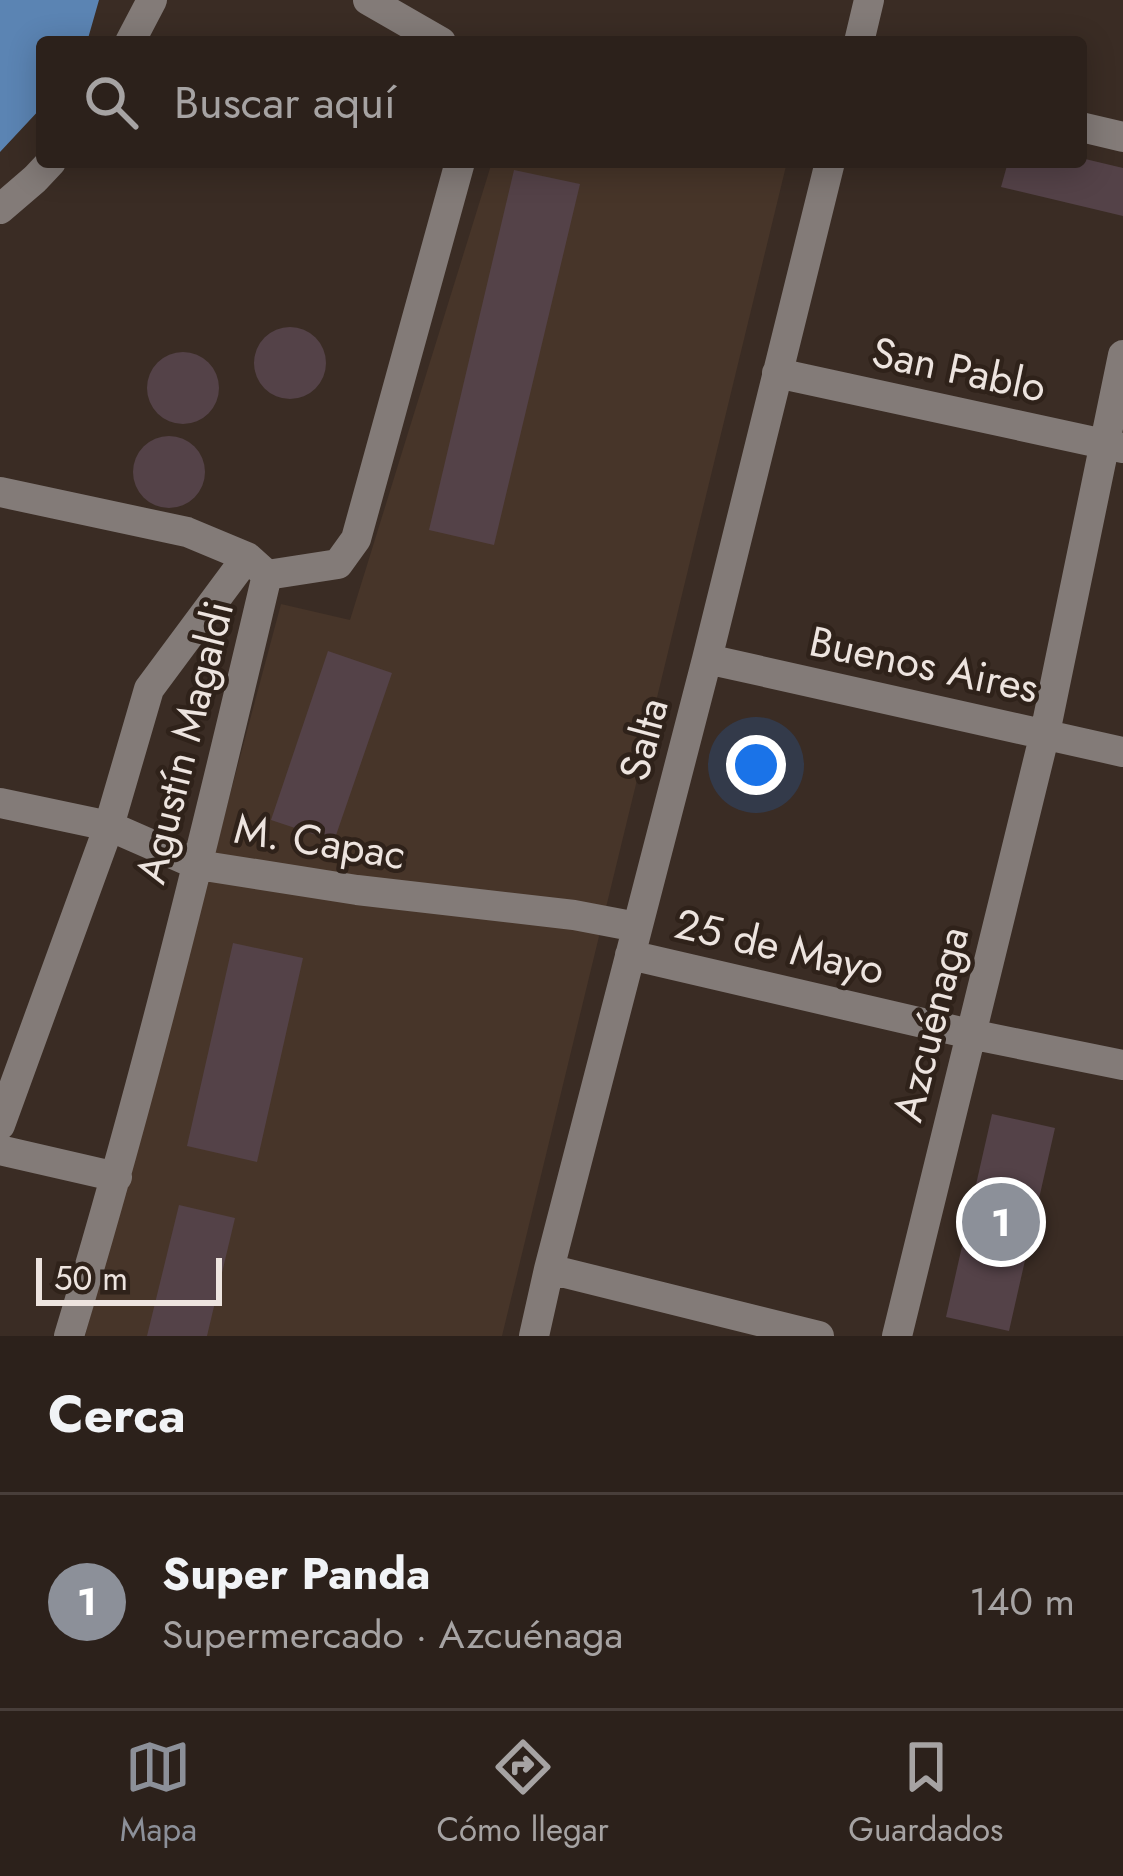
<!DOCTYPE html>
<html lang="es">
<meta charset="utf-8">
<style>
:root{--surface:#2c211b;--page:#382e28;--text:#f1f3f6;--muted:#a6a3a3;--line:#483e3a;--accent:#8c9099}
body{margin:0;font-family:Jost,sans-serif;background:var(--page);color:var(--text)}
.scale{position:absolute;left:36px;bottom:30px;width:186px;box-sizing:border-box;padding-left:12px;border:6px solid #ede4df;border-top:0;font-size:33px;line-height:42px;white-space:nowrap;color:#ede4df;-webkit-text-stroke:9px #2f221a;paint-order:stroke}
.you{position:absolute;left:756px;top:765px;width:42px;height:42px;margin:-30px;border:9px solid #fff;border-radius:50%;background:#1a73e8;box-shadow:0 0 0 18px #1a73e833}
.badge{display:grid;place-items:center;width:78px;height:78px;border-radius:50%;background:var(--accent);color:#fff;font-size:39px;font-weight:700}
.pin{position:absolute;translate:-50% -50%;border:6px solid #fff;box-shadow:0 3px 12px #0006}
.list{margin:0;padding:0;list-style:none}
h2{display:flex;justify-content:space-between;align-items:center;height:156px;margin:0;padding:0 48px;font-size:51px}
h2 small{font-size:39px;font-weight:400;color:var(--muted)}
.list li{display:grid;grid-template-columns:78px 1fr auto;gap:36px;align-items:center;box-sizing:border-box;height:216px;padding:0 48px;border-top:3px solid var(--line)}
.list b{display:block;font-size:45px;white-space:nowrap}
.list p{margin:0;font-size:39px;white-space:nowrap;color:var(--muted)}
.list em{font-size:39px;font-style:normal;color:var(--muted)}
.icon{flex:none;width:66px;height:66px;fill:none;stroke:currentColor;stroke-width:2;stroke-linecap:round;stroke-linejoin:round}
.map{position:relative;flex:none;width:1123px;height:1336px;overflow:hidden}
.search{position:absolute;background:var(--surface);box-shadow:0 6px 30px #0003;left:36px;right:36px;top:36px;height:132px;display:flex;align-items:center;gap:30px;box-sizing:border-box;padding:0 42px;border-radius:12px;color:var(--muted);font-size:45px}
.sheet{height:372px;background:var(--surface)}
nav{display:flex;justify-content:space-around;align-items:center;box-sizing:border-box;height:168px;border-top:3px solid var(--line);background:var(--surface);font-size:33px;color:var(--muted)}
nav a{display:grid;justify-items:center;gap:6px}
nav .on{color:var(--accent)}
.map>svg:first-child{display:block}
</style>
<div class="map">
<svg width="1123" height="1336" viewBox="0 0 1123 1336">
<rect width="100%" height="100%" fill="#3a2c24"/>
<path fill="#473529" d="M492 162H787L502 1336H85L281 604 350 620Z"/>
<path fill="#5b84b3" d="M0 0H99L87 42H42V107L0 152Z"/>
<path fill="#544248" d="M1081 158 1123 168V216L1001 187 1008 162H1081Z
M514 170 580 184 494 545 429 530Z
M254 363a36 36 0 1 1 72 0a36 36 0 1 1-72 0Z
M147 388a36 36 0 1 1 72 0a36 36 0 1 1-72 0Z
M133 472a36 36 0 1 1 72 0a36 36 0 1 1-72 0Z
M328 651 392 673 334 841 271 820Z
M233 943 303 958 257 1162 187 1146Z
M992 1114 1055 1128 1009 1331 946 1317Z
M179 1205 235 1218 207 1336H147Z"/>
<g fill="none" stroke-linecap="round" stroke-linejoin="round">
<path stroke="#837b78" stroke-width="30" d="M368 0 441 42
M130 42 152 0
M859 42 869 0
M1081 127 1123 137
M0 209 35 179 51 162
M777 373 1123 448
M0 492 187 532 247 557
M707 659 1123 752
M0 803 109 826 198 865 357 890 574 915 637 927
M630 955 970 1034 1123 1065
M0 1125 109 826 149 689 247 557 267 575
M0 1150 117 1177
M549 1269 819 1336
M69 1336C145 1085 207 830 267 575L338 564 356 539 460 162
M534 1336 549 1269 707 659 830 162
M897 1336 1045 733 1123 355"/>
</g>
<g text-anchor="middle" stroke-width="9" stroke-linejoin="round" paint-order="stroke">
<g font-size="42" fill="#ede4df" stroke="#2f221a">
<text transform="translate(959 369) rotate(12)" y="15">San Pablo</text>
<text transform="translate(924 664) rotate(12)" y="15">Buenos Aires</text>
<text transform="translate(643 739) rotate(-75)" y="15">Salta</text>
<text transform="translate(184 742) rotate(-76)" y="15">Agustín Magaldi</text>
<text transform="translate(320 841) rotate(9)" y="15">M. Capac</text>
<text transform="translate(780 946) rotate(13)" y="15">25 de Mayo</text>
<text transform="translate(930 1024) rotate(-76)" y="15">Azcuénaga</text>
</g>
</g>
</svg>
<div class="scale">50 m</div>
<div class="you"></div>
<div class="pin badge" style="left:1001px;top:1222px">1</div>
<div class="search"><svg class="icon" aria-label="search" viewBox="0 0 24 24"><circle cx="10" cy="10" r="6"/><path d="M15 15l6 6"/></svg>Buscar aquí</div>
</div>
<section class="sheet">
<h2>Cerca<small></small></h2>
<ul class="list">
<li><span class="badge">1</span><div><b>Super Panda</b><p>Supermercado · Azcuénaga</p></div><em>140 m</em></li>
</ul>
</section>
<nav>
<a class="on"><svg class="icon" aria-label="map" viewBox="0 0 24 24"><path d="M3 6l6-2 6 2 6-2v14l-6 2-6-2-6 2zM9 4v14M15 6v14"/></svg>Mapa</a>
<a><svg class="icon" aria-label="directions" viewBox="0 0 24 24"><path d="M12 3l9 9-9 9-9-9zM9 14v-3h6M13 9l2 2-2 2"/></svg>Cómo llegar</a>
<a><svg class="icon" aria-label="saved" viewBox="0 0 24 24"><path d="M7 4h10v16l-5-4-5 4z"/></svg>Guardados</a>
</nav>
